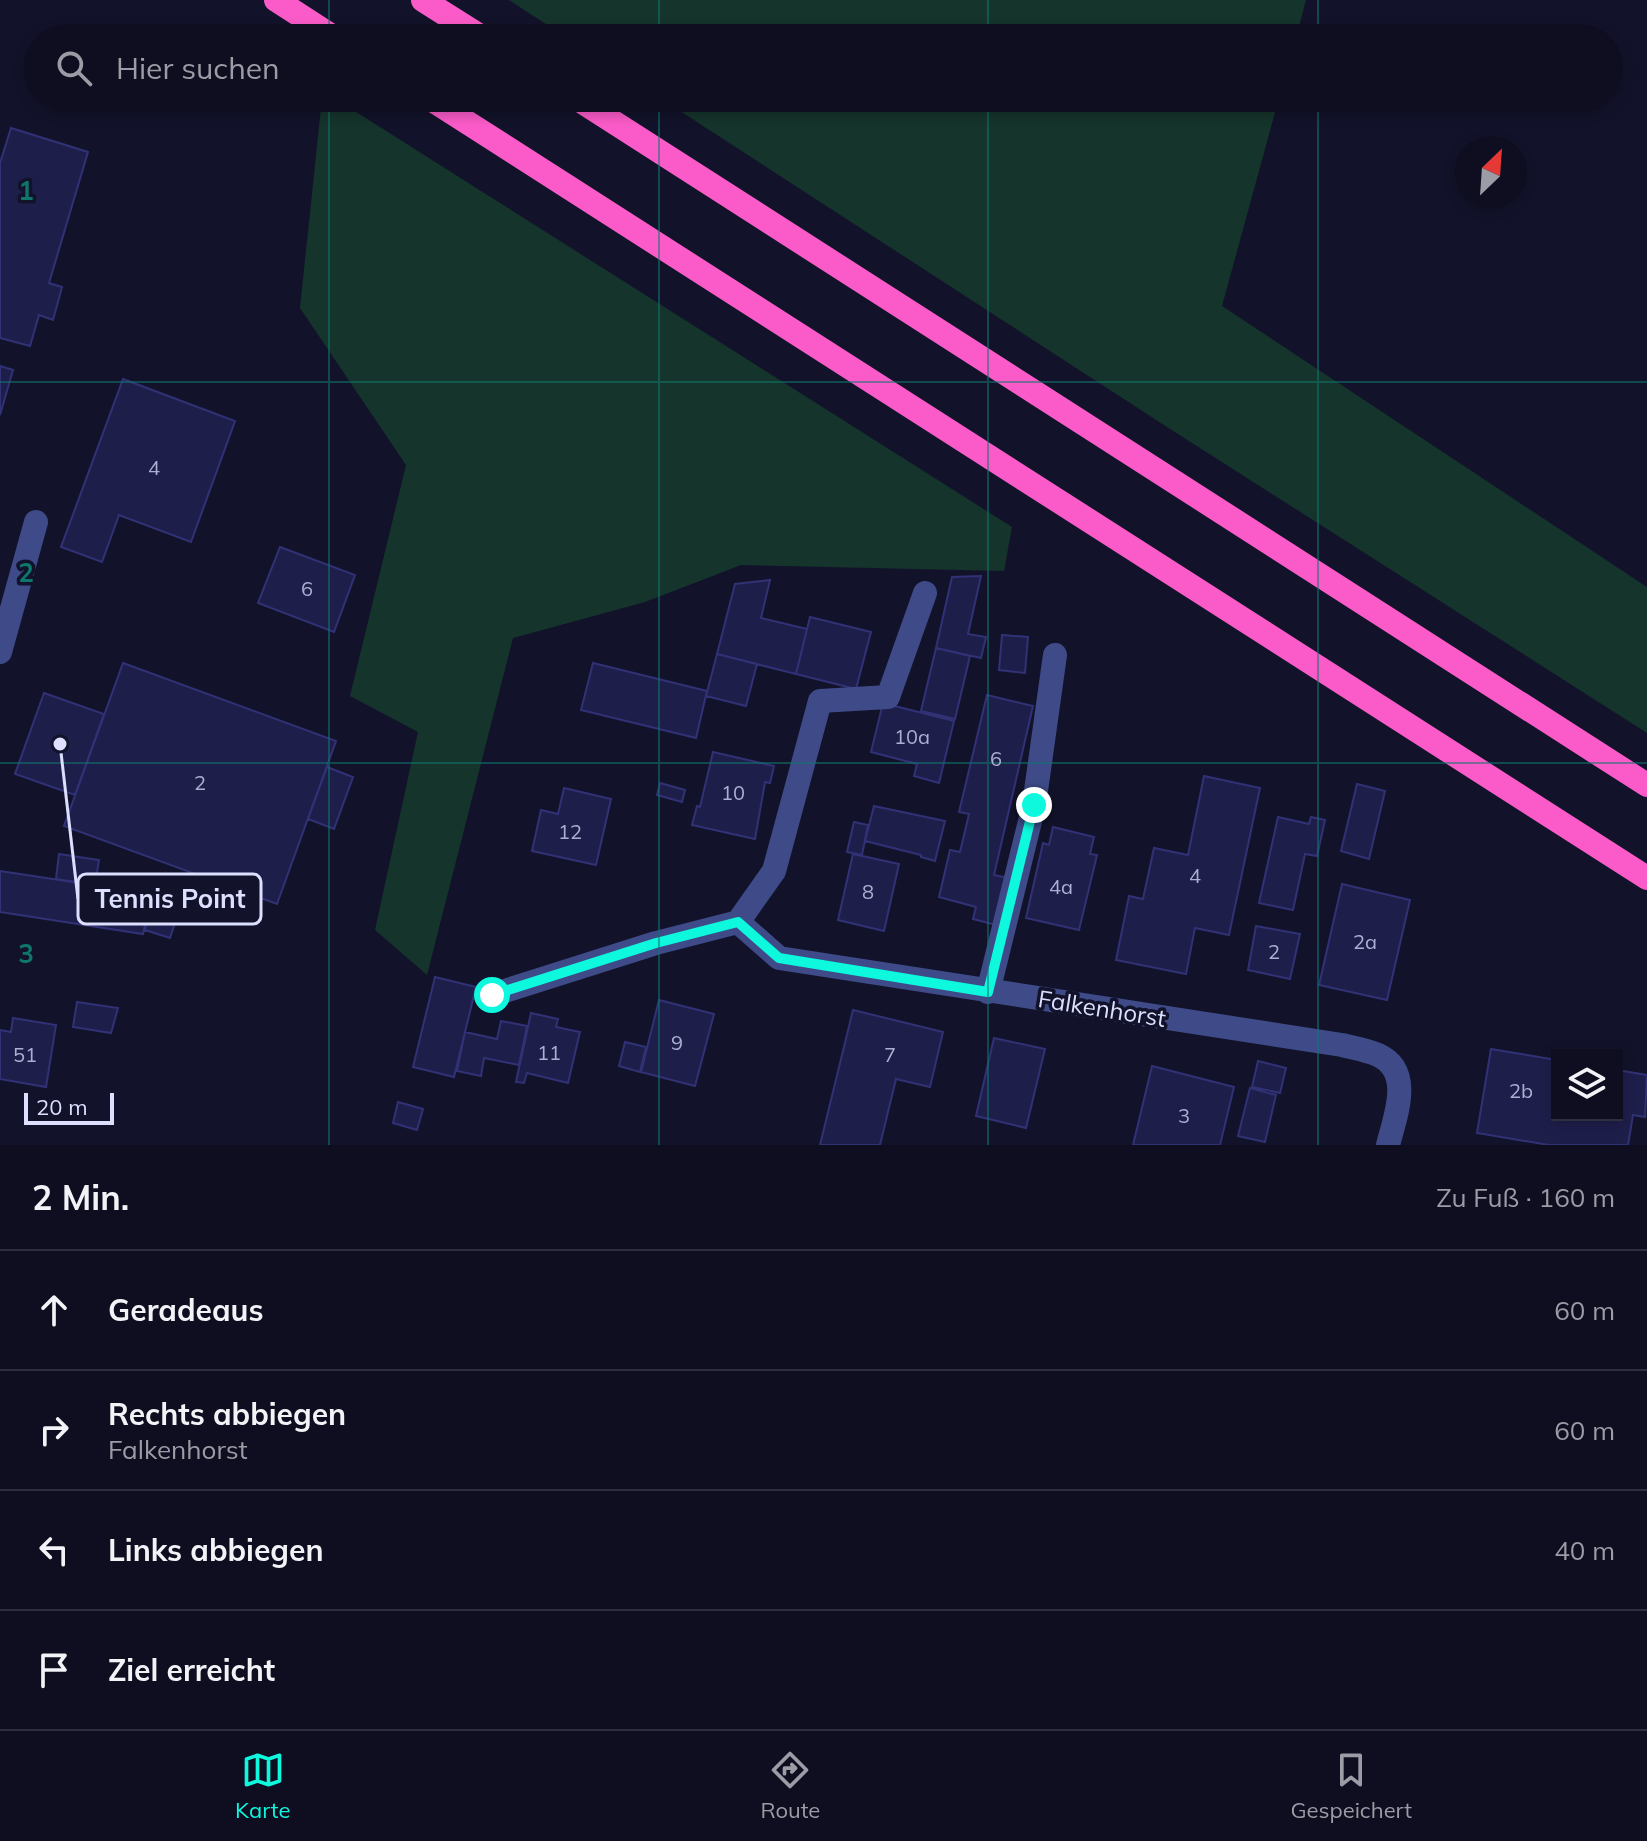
<!DOCTYPE html>
<html lang="de">
<meta charset="utf-8">
<style>
:root{--surface:#0e0e20;--page:#171729;--text:#f1f3f6;--muted:#9b9ca5;--line:#2e2e3e;--accent:#0ef8de}
body{margin:0;font-family:Mulish,sans-serif;background:var(--page);color:var(--text)}
.controls{position:absolute;right:24px;bottom:24px;display:grid;overflow:hidden;border-radius:0px;box-shadow:0 4px 12px #0003}
.controls button{width:72px;height:72px;display:grid;place-items:center;padding:0;border:0;border-bottom:2px solid var(--line);background:var(--surface);color:var(--text);font:40px sans-serif}
.compass{position:absolute;left:1455px;top:136px;width:72px;height:72px;border-radius:50%;background:var(--surface);box-shadow:0 4px 12px #0003;rotate:25deg}
.scale{position:absolute;left:24px;bottom:20px;width:90px;box-sizing:border-box;padding-left:8px;border:4px solid #dcdffe;border-top:0;font-size:22px;line-height:28px;white-space:nowrap;color:#dcdffe;-webkit-text-stroke:6px #12132a;paint-order:stroke}
.stop{position:absolute;width:24px;height:24px;margin:-18px;border:6px solid #0ef8de;border-radius:50%;background:#fff}
.stop.end{background:#0ef8de;border-color:#fff;box-shadow:0 2px 8px #0008}
.list{margin:0;padding:0;list-style:none}
h2{display:flex;justify-content:space-between;align-items:center;height:104px;margin:0;padding:0 32px;font-size:34px}
h2 small{font-size:26px;font-weight:400;color:var(--muted)}
.list li{display:grid;grid-template-columns:52px 1fr auto;gap:24px;align-items:center;box-sizing:border-box;height:120px;padding:0 32px;border-top:2px solid var(--line)}
.list b{display:block;font-size:30px;white-space:nowrap}
.list p{margin:0;font-size:26px;white-space:nowrap;color:var(--muted)}
.list em{font-size:26px;font-style:normal;color:var(--muted)}
.icon{flex:none;width:44px;height:44px;fill:none;stroke:currentColor;stroke-width:2;stroke-linecap:round;stroke-linejoin:round}
.map{position:relative;flex:none;width:1647px;height:1145px;overflow:hidden}
.search{position:absolute;background:var(--surface);box-shadow:0 4px 12px #0003;left:24px;right:24px;top:24px;height:88px;display:flex;align-items:center;gap:20px;box-sizing:border-box;padding:0 28px;border-radius:44px;color:var(--muted);font-size:30px}
.sheet{height:584px;background:var(--surface)}
nav{display:flex;justify-content:space-around;align-items:center;box-sizing:border-box;height:112px;border-top:2px solid var(--line);background:var(--surface);font-size:22px;color:var(--muted)}
nav a{display:grid;justify-items:center;gap:4px}
nav .on{color:var(--accent)}
.map>svg:first-child{display:block}
</style>
<div class="map">
<svg width="1647" height="1145" viewBox="0 0 1647 1145">
<rect width="100%" height="100%" fill="#12132a"/>
<path fill="#15342c" d="M509 0H1306L1296 38H567Z
M322 98H334L1012 527 1004 571 741 565 645 602 513 638 427 975 375 930 418 732 350 696 406 465 300 308Z
M660 98H1279L1222 306 1647 587V733L1167 427Z"/>
<path fill="#1e1e4b" stroke="#313276" stroke-width="2" d="M11 128 88 152 49 283 62 287 53 320 39 315 30 346 0 338V163Z
M0 366 13 370 0 415Z
M123 379 235 421 191 542 119 515 102 562 61 547Z
M280 547 355 575 334 632 258 603Z
M981 576 968 634 986 637 981 658 936 648 952 577Z
M770 580 761 618 807 629 796 674 717 654 735 584Z
M810 617 871 632 856 689 796 674Z
M1002 635 1028 637 1025 673 999 670Z
M936 648 970 656 955 719 921 711Z
M717 654 757 664 746 706 706 696Z
M123 663 336 741 277 904 64 826Z
M593 663 707 691 696 738 581 710Z
M44 693 104 714 75 795 15 774Z
M987 695 1033 706 994 875 1008 878 996 925 973 919 976 907 939 897 950 850 960 852 969 814 959 812Z
M883 703 954 721 939 783 914 776 917 764 871 752Z
M713 752 774 766 770 783 765 782 755 839 692 825 697 806 700 807Z
M327 767 353 777 334 829 308 819Z
M1204 776 1260 788 1229 935 1195 928 1186 974 1116 960 1129 896 1143 899 1154 848 1188 855Z
M660 783 685 790 682 802 657 795Z
M1357 784 1385 791 1369 859 1341 851Z
M564 788 611 799 596 865 532 851 541 810 558 814Z
M874 806 945 821 935 861 921 857V855L865 841Z
M1278 817 1309 824 1311 817 1325 820 1317 856 1305 854 1293 910 1259 903Z
M854 822 868 825 862 855 847 852Z
M1053 827 1094 837 1090 854 1097 855 1079 930 1026 918 1043 843 1049 845Z
M59 854 99 860 95 885 56 879Z
M853 854 899 864 884 931 838 920Z
M0 871 152 894 143 934 0 912Z
M1342 884 1410 900 1387 1000 1319 985Z
M152 894 181 904 170 938 145 930Z
M1256 926 1300 934 1290 979 1248 970Z
M435 977 476 987 454 1077 413 1067Z
M659 1000 714 1014 695 1086 641 1072Z
M77 1002 118 1008 111 1033 73 1027Z
M853 1010 943 1032 930 1087 896 1079 880 1145H820Z
M531 1013 558 1019 556 1027 580 1032 568 1083 527 1073 524 1083 516 1082Z
M13 1018 56 1025 46 1087 0 1079V1030L11 1032Z
M501 1021 527 1026 519 1065 484 1058 481 1076 457 1071 465 1032 497 1039Z
M994 1038 1045 1049 1026 1128 976 1116Z
M625 1042 646 1047 640 1072 619 1066Z
M1491 1049 1557 1060V1115H1617V1070L1647 1075 1645 1117 1633 1115 1628 1145H1549L1477 1133Z
M1258 1061 1286 1068 1280 1093 1252 1087Z
M1152 1066 1234 1087 1220 1145H1133Z
M1250 1088 1276 1095 1265 1142 1238 1136Z
M398 1102 423 1109 417 1130 393 1123Z"/>
<g fill="none" stroke-linecap="round" stroke-linejoin="round">
<path stroke="#3e4b88" stroke-width="24" d="M0 652 36 522
M738 922 779 958 1342 1045C1354 1048 1367 1050 1378 1055 1414 1071 1395 1117 1388 1145
M988 992 1034 805 1055 655
M492 995 656 943 738 922 774 871 820 701 888 697 925 593"/>
<path stroke="#fa5bc8" stroke-width="24" d="M276 0 335 38
M423 0 483 38
M429 98 1647 878
M576 98 1647 785"/>
</g>
<g fill="none" stroke-linecap="round" stroke-linejoin="round">
<path stroke="#0ef8de" stroke-width="10" d="M492 995 656 943 738 922 779 958 988 992 1034 805"/>
</g>
<path fill="none" stroke="#0f766e" stroke-width="2" stroke-opacity="0.55" d="M329 0V38M659 0V38M988 0V38M1318 0V38M329 98V1145M659 98V1145M988 98V1145M1318 98V1145M0 382H1647M0 763H1647"/>
<g text-anchor="middle" stroke-width="7" stroke-linejoin="round" paint-order="stroke">
<g font-size="20" fill="#acafd1">
<text x="154" y="475">4</text>
<text x="307" y="596">6</text>
<text x="912" y="744">10a</text>
<text x="996" y="766">6</text>
<text x="200" y="790">2</text>
<text x="733" y="800">10</text>
<text x="570" y="839">12</text>
<text x="1195" y="883">4</text>
<text x="1061" y="894">4a</text>
<text x="868" y="899">8</text>
<text x="1365" y="949">2a</text>
<text x="1274" y="959">2</text>
<text x="677" y="1050">9</text>
<text x="549" y="1060">11</text>
<text x="25" y="1062">51</text>
<text x="890" y="1062">7</text>
<text x="1521" y="1098">2b</text>
<text x="1184" y="1123">3</text>
</g>
<g font-size="24" fill="#dcdffe" stroke="#12132a">
<text transform="translate(1102 1009) rotate(9)" y="8">Falkenhorst</text>
</g>
</g>
<g font-size="26" text-anchor="middle" font-weight="bold" fill="#0f766e" stroke="#12132a" stroke-width="7" stroke-linejoin="round" paint-order="stroke">
<text x="26" y="200">1</text>
<text x="26" y="582">2</text>
<text x="26" y="963">3</text>
</g>
<path fill="none" stroke="#dcdffe" stroke-width="3" d="M60 744L78 899"/>
<circle fill="#dcdffe" stroke="#12132a" stroke-width="3" cx="60" cy="744" r="8"/>
<rect fill="#12132a" stroke="#dcdffe" stroke-width="3" x="78" y="874" width="183" height="50" rx="8"/>
<g font-size="26" text-anchor="middle" font-weight="bold" fill="#dcdffe">
<text x="170" y="908">Tennis Point</text>
</g>
</svg>
<div class="controls">
<button><svg class="icon" aria-label="layers" viewBox="0 0 24 24"><path d="M12 4l9 5-9 5-9-5zM3 14l9 5 9-5"/></svg></button>
</div>
<svg class="compass" viewBox="-18 -18 36 36"><path d="M0-13l5 13h-10z" fill="#e53935"/><path d="M0 13l5-13h-10z" fill="#9b9ca5"/></svg>
<div class="scale">20 m</div>
<div class="stop" style="left:492px;top:995px"></div>
<div class="stop end" style="left:1034px;top:805px"></div>
<div class="search"><svg class="icon" aria-label="search" viewBox="0 0 24 24"><circle cx="10" cy="10" r="6"/><path d="M15 15l6 6"/></svg>Hier suchen</div>
</div>
<section class="sheet">
<h2>2 Min.<small>Zu Fuß · 160 m</small></h2>
<ul class="list">
<li><svg class="icon" aria-label="ahead" viewBox="0 0 24 24"><path d="M12 20V5M6 11l6-6 6 6"/></svg><div><b>Geradeaus</b></div><em>60 m</em></li>
<li><svg class="icon" aria-label="right" viewBox="0 0 24 24"><path d="M7 20v-9h11M14 6l5 5-5 5"/></svg><div><b>Rechts abbiegen</b><p>Falkenhorst</p></div><em>60 m</em></li>
<li><svg class="icon" aria-label="left" viewBox="0 0 24 24"><path d="M17 20v-9H6M10 6l-5 5 5 5"/></svg><div><b>Links abbiegen</b></div><em>40 m</em></li>
<li><svg class="icon" aria-label="arrive" viewBox="0 0 24 24"><path d="M6 21V4h12l-3 4 3 4H6"/></svg><div><b>Ziel erreicht</b></div></li>
</ul>
</section>
<nav>
<a class="on"><svg class="icon" aria-label="map" viewBox="0 0 24 24"><path d="M3 6l6-2 6 2 6-2v14l-6 2-6-2-6 2zM9 4v14M15 6v14"/></svg>Karte</a>
<a><svg class="icon" aria-label="directions" viewBox="0 0 24 24"><path d="M12 3l9 9-9 9-9-9zM9 14v-3h6M13 9l2 2-2 2"/></svg>Route</a>
<a><svg class="icon" aria-label="saved" viewBox="0 0 24 24"><path d="M7 4h10v16l-5-4-5 4z"/></svg>Gespeichert</a>
</nav>
